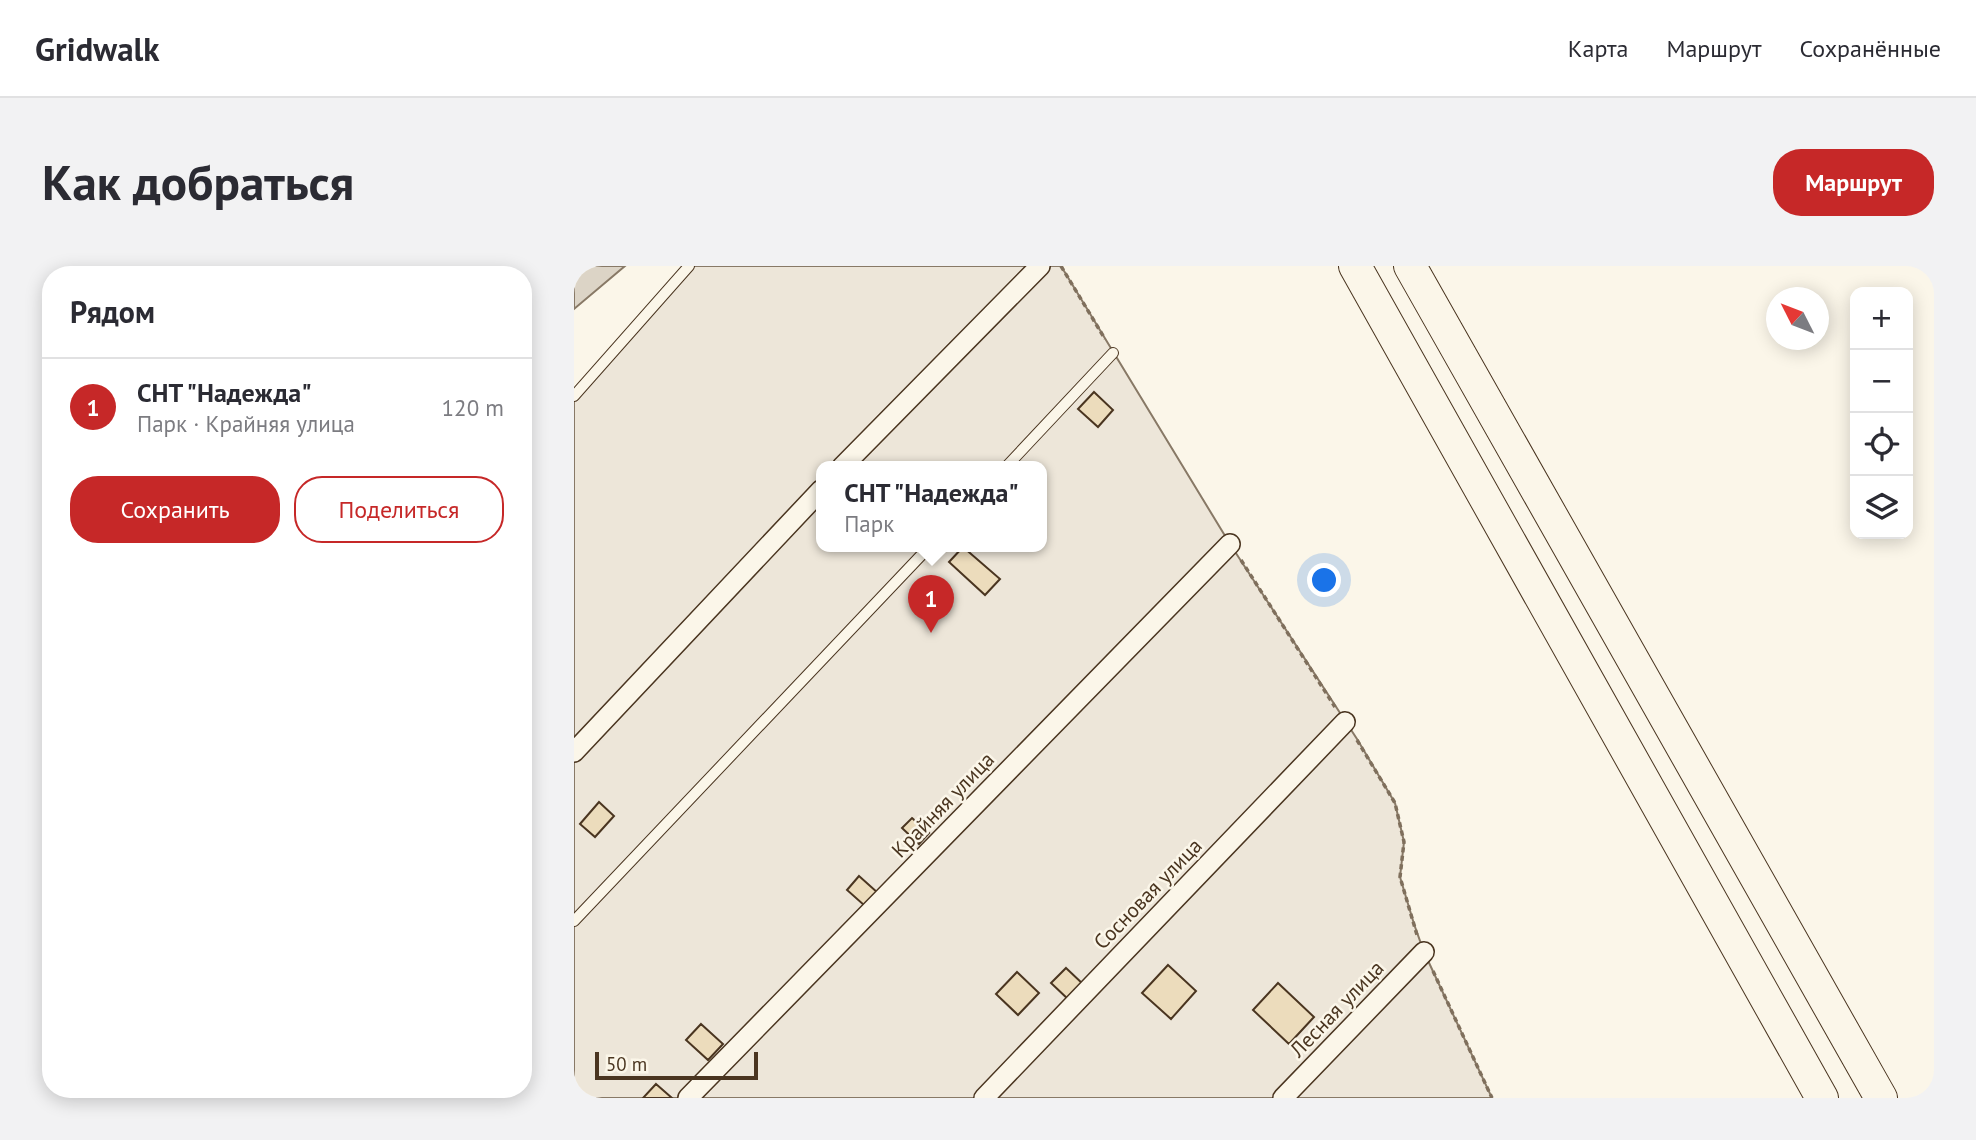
<!DOCTYPE html>
<html lang="ru">
<meta charset="utf-8">
<style>
:root{--surface:#fff;--page:#f2f2f3;--text:#2b2b33;--muted:#7c7c81;--line:#e1e1e2;--accent:#c62828}
body{margin:0;font-family:"PT Sans",sans-serif;background:var(--page);color:var(--text)}
.controls{position:absolute;right:21px;top:21px;display:grid;overflow:hidden;border-radius:14px;box-shadow:0 4px 18px #0003}
.controls button{width:63px;height:63px;display:grid;place-items:center;padding:0;border:0;border-bottom:2px solid var(--line);background:var(--surface);color:var(--text);font:35px sans-serif}
.compass{position:absolute;left:1192px;top:21px;width:63px;height:63px;border-radius:50%;background:var(--surface);box-shadow:0 4px 18px #0003;rotate:312deg}
.scale{position:absolute;left:21px;bottom:18px;width:163px;box-sizing:border-box;padding-left:7px;border:4px solid #4a3520;border-top:0;font-size:19px;line-height:24px;white-space:nowrap;color:#4a3520;-webkit-text-stroke:5px #fbf6e9;paint-order:stroke}
.you{position:absolute;left:751px;top:315px;width:24px;height:24px;margin:-18px;border:5px solid #fff;border-radius:50%;background:#1a73e8;box-shadow:0 0 0 10px #1a73e833}
.badge{display:grid;place-items:center;width:46px;height:46px;border-radius:50%;background:var(--accent);color:#fff;font-size:23px;font-weight:700}
.pin{position:absolute;translate:-50% -58px;filter:drop-shadow(0 2px 4px #0008)}
.pin::after{content:'';position:absolute;top:37px;width:24px;height:21px;background:inherit;clip-path:polygon(0 0,100% 0,50% 100%)}
.popup{position:absolute;left:242px;top:195px;width:231px;height:91px;box-sizing:border-box;display:grid;place-content:center;border-radius:14px;background:var(--surface);filter:drop-shadow(0 2px 5px #0005);font-size:23px;white-space:nowrap;color:var(--muted)}
.popup b{font-size:26px;color:var(--text)}
.popup::after{content:'';position:absolute;left:50%;top:100%;margin-left:-14px;border:14px solid transparent;border-top-color:var(--surface)}
.list{margin:0;padding:0;list-style:none}
h2{display:flex;justify-content:space-between;align-items:center;height:91px;margin:0;padding:0 28px;font-size:30px}
h2 small{font-size:23px;font-weight:400;color:var(--muted)}
.list li{display:grid;grid-template-columns:46px 1fr auto;gap:21px;align-items:center;box-sizing:border-box;height:98px;padding:0 28px;border-top:2px solid var(--line)}
.list b{display:block;font-size:26px;white-space:nowrap}
.list p{margin:0;font-size:23px;white-space:nowrap;color:var(--muted)}
.list em{font-size:23px;font-style:normal;color:var(--muted)}
.actions{display:flex;gap:14px;padding:21px 28px}
.actions a{flex:1;padding:16px 0;border:2px solid var(--accent);border-radius:28px;text-align:center;font-size:24px;color:var(--accent)}
.actions .main{background:var(--accent);color:#fff}
.icon{flex:none;width:38px;height:38px;fill:none;stroke:currentColor;stroke-width:2;stroke-linecap:round;stroke-linejoin:round}
.map{position:relative;flex:none;width:1360px;height:832px;overflow:hidden;border-radius:28px}
header{display:flex;align-items:center;gap:42px;box-sizing:border-box;height:98px;padding:0 35px;background:var(--surface);border-bottom:2px solid var(--line)}
header strong{font-size:33px}
nav{display:flex;gap:38px;margin-inline-start:auto;font-size:24px}
.intro{display:flex;align-items:center;justify-content:space-between;box-sizing:border-box;height:168px;padding:0 42px}
h1{margin:0;font-size:49px}
.button{padding:18px 32px;border-radius:28px;background:var(--accent);color:#fff;font-size:24px;font-weight:700}
main{display:flex;gap:42px;padding:0 42px}
aside{flex:1;background:var(--surface);border-radius:28px;box-shadow:0 4px 18px #0003}
.map>svg:first-child{display:block}
</style>
<header>
<strong>Gridwalk</strong>
<nav><a>Карта</a><a>Маршрут</a><a>Сохранённые</a></nav>
</header>
<div class="intro"><h1>Как добраться</h1><a class="button">Маршрут</a></div>
<main>
<aside>
<h2>Рядом<small></small></h2>
<ul class="list">
<li><span class="badge">1</span><div><b>СНТ &quot;Надежда&quot;</b><p>Парк · Крайняя улица</p></div><em>120 m</em></li>
</ul>
<div class="actions"><a class="main">Сохранить</a><a>Поделиться</a></div>
</aside>
<div class="map">
<svg width="1360" height="832" viewBox="0 0 1360 832">
<rect width="100%" height="100%" fill="#fbf6e9"/>
<path fill="#ede6d9" stroke="#887966" stroke-width="2" fill-rule="evenodd" d="M115 0H487L656 278 783 473 821 537 830 576 826 611 840 658 850 686 918 832H0V130ZM247 201H467V281H247Z"/>
<path fill="#dcd4c6" stroke="#887966" stroke-width="2" d="M0 0H51L0 43Z"/>
<path fill="#ecdcbc" stroke="#4a3520" stroke-width="2" d="M520 126 539 144 524 161 504 143Z
M389 281 426 313 411 329 375 296Z
M25 536 40 550 21 571 6 558Z
M338 552 355 567 345 578 328 562Z
M285 610 304 627 291 640 273 624Z
M594 699 622 725 597 753 568 727Z
M492 702 510 719 495 734 477 717Z
M443 706 465 727 444 749 422 728Z
M704 717 740 751 715 778 679 744Z
M127 758 149 778 134 794 112 774Z
M82 818 98 832H69Z"/>
<g fill="none" stroke-linecap="round" stroke-linejoin="round">
<defs>
<path id="lane" d="M0 130 115 0
M432 201 539 87
M0 655 355 281"/>
<path id="street" d="M268 201 466 0
M0 486 247 224
M114 832 656 278
M410 832 771 456
M709 832 850 686"/>
<path id="primary" d="M781 0 1248 832
M836 0 1307 832"/>
</defs>
<use href="#lane" stroke="#4a3520" stroke-width="12"/>
<use href="#street" stroke="#4a3520" stroke-width="22"/>
<use href="#primary" stroke="#4a3520" stroke-width="34"/>
<path stroke="#7f6f5c" stroke-width="3.5" stroke-dasharray="5 3.5" stroke-linecap="butt" d="M487 0 531 73
M667 294 761 441
M783 474 821 537 830 576 826 611 843 669
M859 705 918 832"/>
<use href="#lane" stroke="#fbf6e9" stroke-width="10"/>
<use href="#street" stroke="#fbf6e9" stroke-width="19"/>
<use href="#primary" stroke="#fbf6e9" stroke-width="32"/>
</g>
<g text-anchor="middle" stroke-width="5" stroke-linejoin="round" paint-order="stroke">
<g font-size="21" fill="#4a3520" stroke="#fbf6e9">
<text transform="translate(369 539) rotate(-46)" y="7">Крайняя улица</text>
<text transform="translate(574 628) rotate(-46)" y="7">Сосновая улица</text>
<text transform="translate(763 743) rotate(-46)" y="7">Лесная улица</text>
</g>
</g>
</svg>
<div class="controls">
<button>+</button>
<button>−</button>
<button><svg class="icon" aria-label="locate" viewBox="0 0 24 24"><circle cx="12" cy="12" r="6"/><path d="M12 2v4M12 18v4M2 12h4M18 12h4"/></svg></button>
<button><svg class="icon" aria-label="layers" viewBox="0 0 24 24"><path d="M12 4l9 5-9 5-9-5zM3 14l9 5 9-5"/></svg></button>
</div>
<svg class="compass" viewBox="-18 -18 36 36"><path d="M0-13l5 13h-10z" fill="#e53935"/><path d="M0 13l5-13h-10z" fill="#7c7c81"/></svg>
<div class="scale">50 m</div>
<div class="you"></div>
<div class="pin badge" style="left:357px;top:367px">1</div>
<div class="popup"><b>СНТ &quot;Надежда&quot;</b>Парк</div>
</div>
</main>
